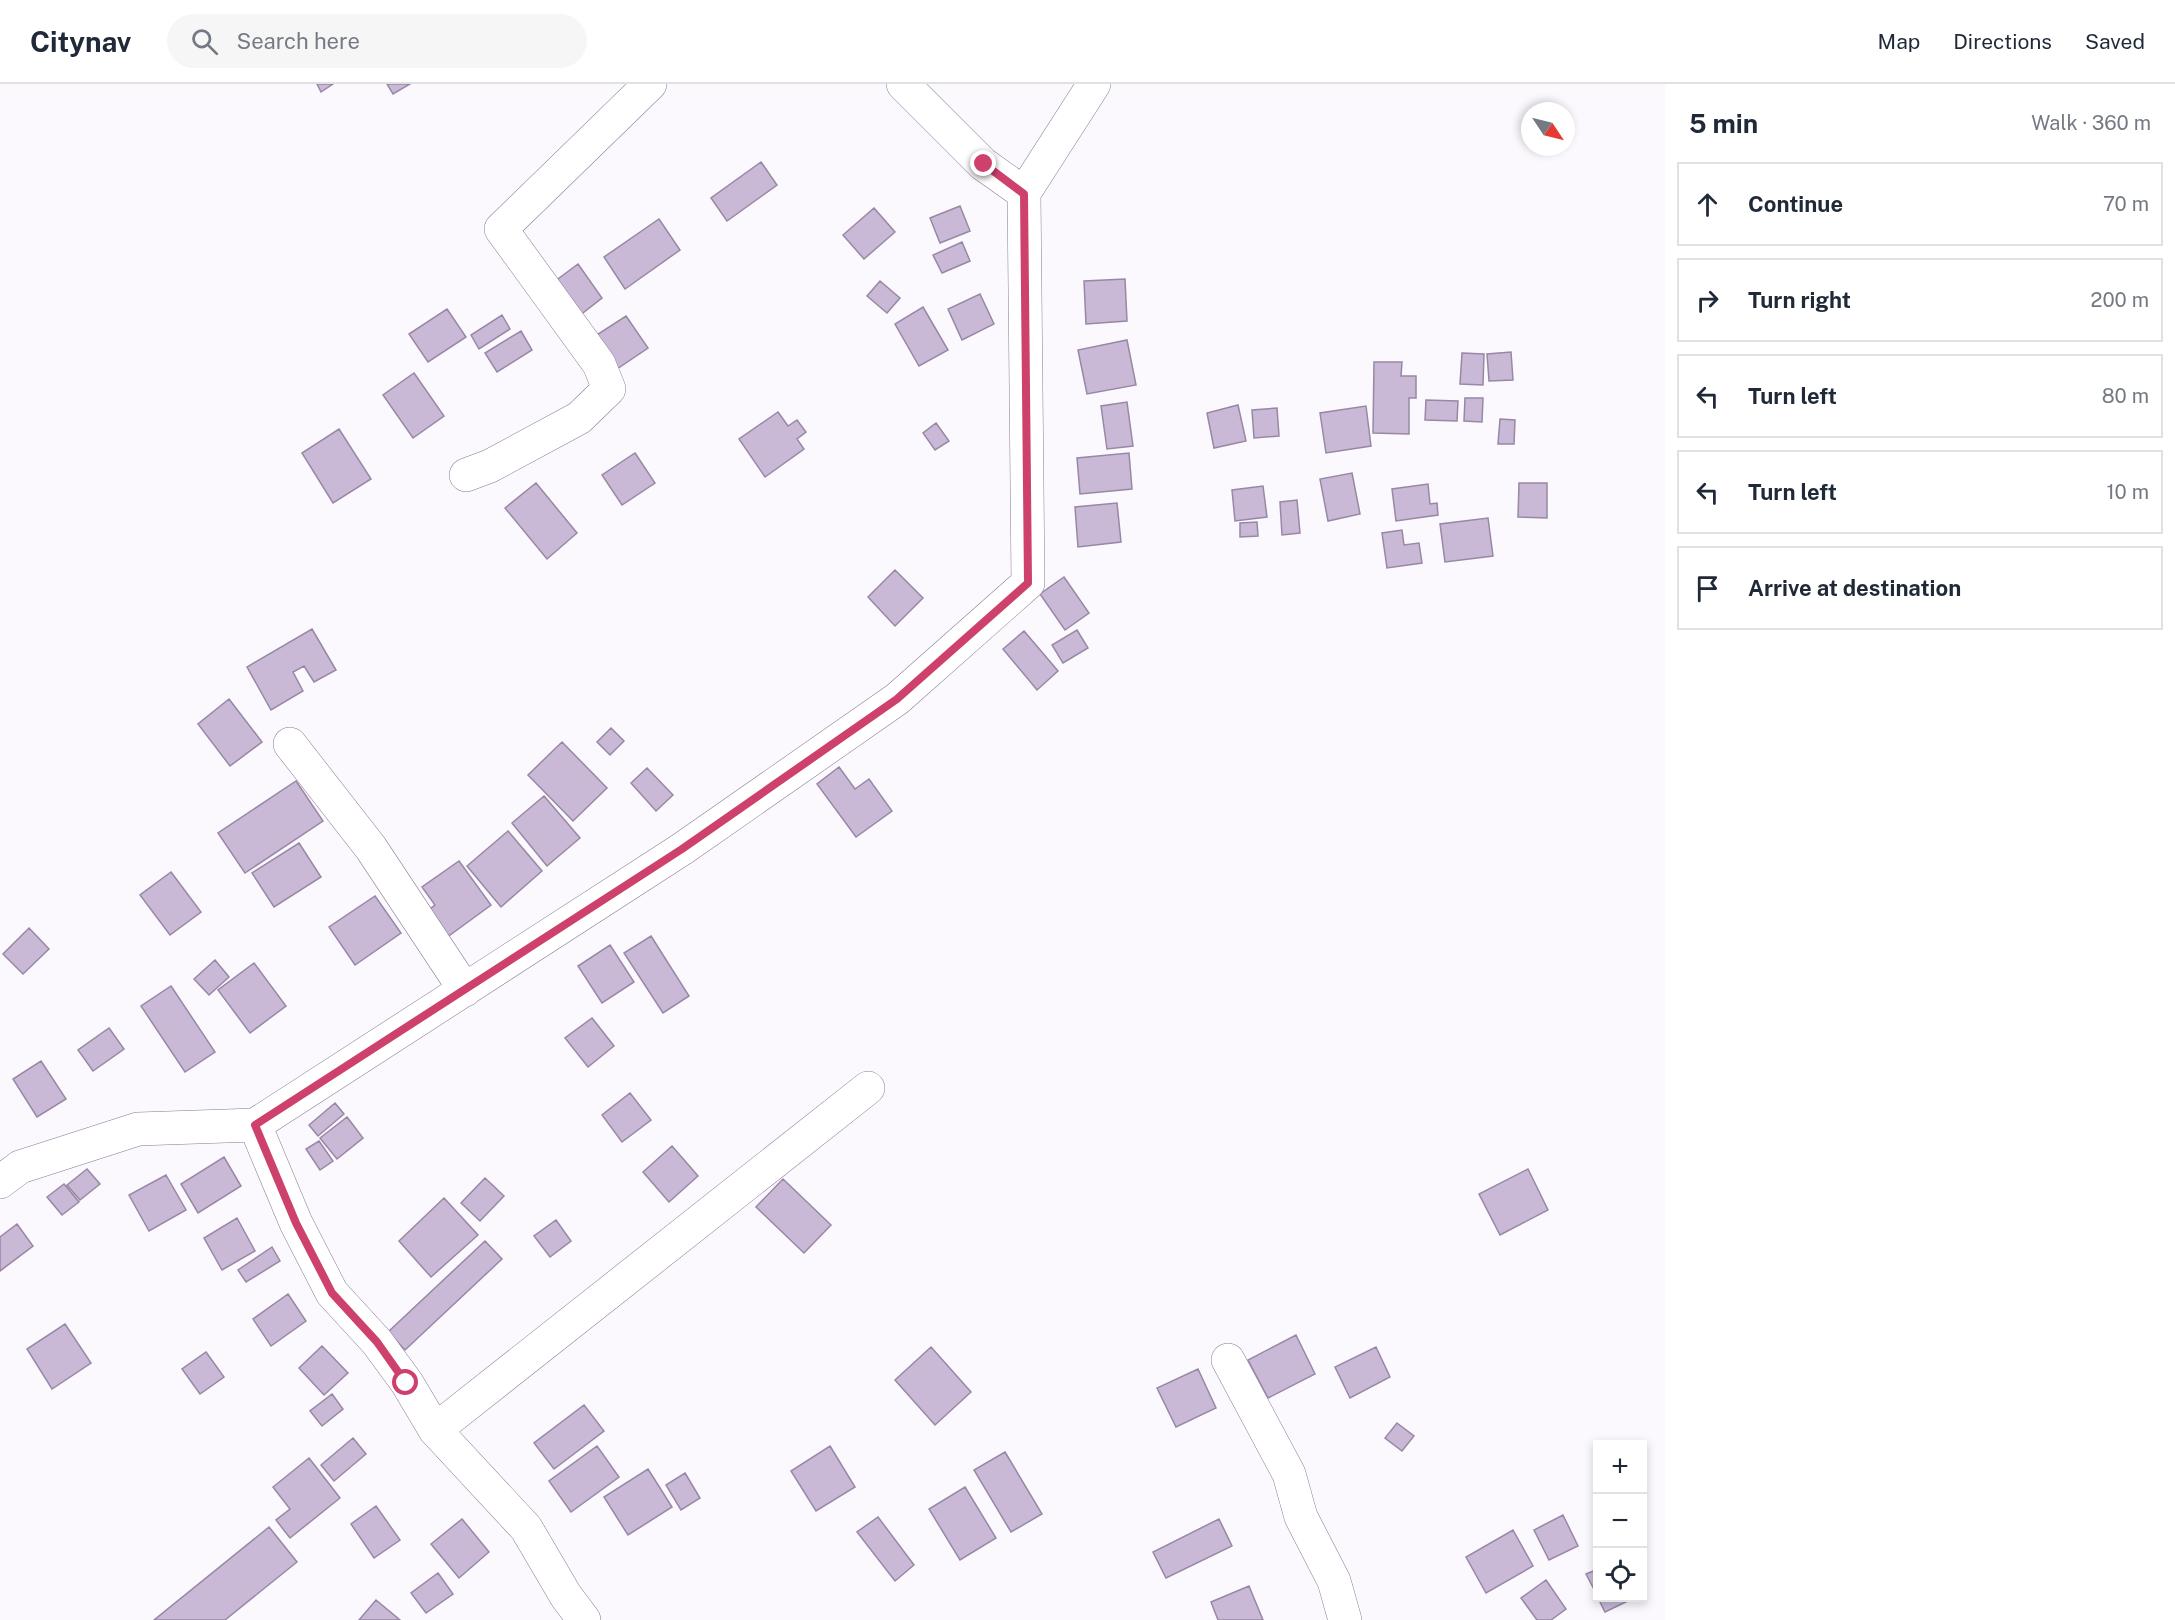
<!DOCTYPE html>
<meta charset="utf-8">
<style>
:root{--surface:#fff;--page:#f6f6f7;--text:#1f2937;--muted:#747a83;--line:#e0e1e3}
body{margin:0;font-family:"Public Sans",sans-serif;background:var(--page);color:var(--text)}
.controls{position:absolute;right:18px;bottom:18px;display:grid;overflow:hidden;border-radius:0px;box-shadow:0 3px 9px #0003}
.controls button{width:54px;height:54px;display:grid;place-items:center;padding:0;border:0;border-bottom:2px solid var(--line);background:var(--surface);color:var(--text);font:30px sans-serif}
.compass{position:absolute;left:1521px;top:18px;width:54px;height:54px;border-radius:50%;background:var(--surface);box-shadow:0 3px 9px #0003;rotate:125deg}
.stop{position:absolute;width:18px;height:18px;margin:-14px;border:4px solid #ce416d;border-radius:50%;background:#fff}
.stop.end{background:#ce416d;border-color:#fff;box-shadow:0 2px 6px #0008}
.list{margin:0;padding:0;list-style:none}
h2{display:flex;justify-content:space-between;align-items:center;height:78px;margin:0;padding:0 24px;font-size:26px}
h2 small{font-size:20px;font-weight:400;color:var(--muted)}
.list li{display:grid;grid-template-columns:39px 1fr auto;gap:18px;align-items:center;box-sizing:border-box;height:84px;margin:0 12px 12px;padding:0 12px;border:2px solid var(--line);border-radius:0px}
.list b{display:block;font-size:22px;white-space:nowrap}
.list em{font-size:20px;font-style:normal;color:var(--muted)}
.icon{flex:none;width:33px;height:33px;fill:none;stroke:currentColor;stroke-width:2;stroke-linecap:round;stroke-linejoin:round}
.map{position:relative;flex:none;width:1665px;height:1536px;overflow:hidden}
header{display:flex;align-items:center;gap:36px;box-sizing:border-box;height:84px;padding:0 30px;background:var(--surface);border-bottom:2px solid var(--line)}
header strong{font-size:28px}
nav{display:flex;gap:33px;margin-inline-start:auto;font-size:21px}
.search{width:420px;height:54px;background:var(--page);display:flex;align-items:center;gap:15px;box-sizing:border-box;padding:0 21px;border-radius:33px;color:var(--muted);font-size:22px}
main{display:flex}
aside{flex:1;background:var(--surface)}
.map>svg:first-child{display:block}
</style>
<header>
<strong>Citynav</strong>
<div class="search"><svg class="icon" aria-label="search" viewBox="0 0 24 24"><circle cx="10" cy="10" r="6"/><path d="M15 15l6 6"/></svg>Search here</div>
<nav><a>Map</a><a>Directions</a><a>Saved</a></nav>
</header>
<main>
<div class="map">
<svg width="1665" height="1536" viewBox="0 0 1665 1536">
<rect width="100%" height="100%" fill="#fbf8fe"/>
<path fill="#c9b9d7" stroke="#9788a5" stroke-width="1.5" d="M317 0H333L321 8Z
M387 0H410L393 10Z
M761 78 777 101 727 137 711 114Z
M960 122 970 147 940 159 930 134Z
M874 124 895 148 864 175 843 151Z
M659 135 680 166 625 205 604 173Z
M962 158 970 177 942 189 933 171Z
M578 180 602 214 579 232 554 198Z
M1125 195 1127 237 1086 240 1084 197Z
M880 197 900 214 887 229 867 212Z
M980 210 994 240 962 256 948 225Z
M923 223 948 266 919 282 895 240Z
M447 225 466 253 428 278 409 250Z
M502 231 510 245 479 265 471 251Z
M626 232 648 264 611 289 589 256Z
M521 247 532 266 497 288 485 269Z
M1127 256 1136 301 1087 310 1078 266Z
M1511 268 1513 296 1489 297 1487 270Z
M1462 269 1484 270 1483 301 1460 300Z
M1374 278H1402L1401 292H1416V314H1409V350L1373 349Z
M414 289 444 332 413 354 383 311Z
M1465 314H1483L1482 338 1464 337Z
M1426 316 1458 317 1457 337 1425 336Z
M1127 318 1133 362 1107 365 1101 322Z
M1238 321 1246 357 1214 364 1207 329Z
M1366 322 1371 362 1326 369 1320 329Z
M1277 324 1279 352 1254 354 1252 326Z
M778 328 788 342 797 336 806 348 797 355 804 365 765 393 739 355Z
M1500 335 1515 336 1514 360H1498Z
M936 339 949 357 935 366 923 349Z
M339 345 371 395 333 419 302 369Z
M635 369 655 399 622 421 602 391Z
M1129 369 1132 405 1080 410 1077 374Z
M1352 389 1360 430 1328 437 1320 395Z
M536 399 577 449 547 475 505 424Z
M1519 399H1547V434L1518 433Z
M1428 400 1430 420 1437 419 1438 431 1396 437 1392 405Z
M1263 402 1267 433 1235 437 1232 406Z
M1297 416 1300 449 1282 451 1280 418Z
M1117 419 1121 458 1078 463 1075 423Z
M1488 434 1493 472 1445 478 1440 440Z
M1257 438 1258 452 1240 453V439Z
M1402 446 1404 461 1419 459 1422 479 1387 484 1382 449Z
M895 486 923 514 895 542 868 513Z
M1064 493 1089 529 1065 546 1040 510Z
M312 545 336 586 314 598 304 582 293 588 303 607 271 626 247 583Z
M1077 546 1088 564 1063 579 1052 561Z
M1024 547 1058 587 1037 606 1003 565Z
M229 615 262 658 230 682 198 640Z
M611 644 624 657 610 671 597 658Z
M562 658 607 704 573 737 528 691Z
M839 683 855 705 869 695 892 727 856 753 817 700Z
M647 684 673 711 656 727 631 699Z
M296 697 323 737 245 789 218 749Z
M544 712 580 754 547 782 512 739Z
M508 747 542 787 501 823 467 782Z
M299 759 321 793 274 823 252 789Z
M459 777 491 821 446 854 427 827 435 821 422 803Z
M171 788 201 828 170 851 140 811Z
M375 812 401 849 355 881 329 843Z
M29 844 49 865 23 890 3 870Z
M651 852 689 912 663 929 624 869Z
M610 861 634 898 602 919 578 882Z
M215 876 229 893 209 911 194 895Z
M254 879 286 922 250 949 218 906Z
M171 902 215 968 185 988 141 922Z
M592 934 614 962 588 983 565 954Z
M109 944 124 965 93 987 78 966Z
M41 977 66 1015 37 1033 13 995Z
M630 1009 651 1036 622 1058 602 1031Z
M335 1019 344 1030 318 1052 309 1041Z
M347 1033 363 1054 337 1075 320 1054Z
M319 1057 333 1077 320 1086 306 1065Z
M672 1062 698 1092 669 1118 643 1088Z
M224 1073 241 1102 198 1129 181 1100Z
M87 1085 100 1100 80 1116 67 1101Z
M1528 1085 1548 1126 1500 1151 1479 1110Z
M166 1091 186 1126 149 1147 129 1111Z
M485 1094 504 1112 480 1137 461 1119Z
M783 1095 831 1141 804 1169 756 1123Z
M64 1100 79 1118 62 1131 47 1113Z
M444 1114 478 1151 431 1193 399 1157Z
M237 1134 255 1167 222 1186 204 1154Z
M556 1136 571 1157 550 1173 534 1152Z
M17 1140 33 1162 0 1187V1153Z
M485 1157 502 1175 405 1266 388 1248Z
M272 1163 280 1177 246 1198 238 1186Z
M288 1210 306 1237 271 1262 253 1235Z
M65 1240 91 1279 52 1305 27 1265Z
M1296 1251 1315 1290 1268 1314 1248 1276Z
M322 1262 348 1289 324 1311 299 1284Z
M931 1263 971 1308 935 1341 895 1296Z
M1376 1263 1390 1293 1350 1314 1335 1283Z
M206 1268 224 1293 200 1310 182 1285Z
M1198 1285 1216 1324 1176 1343 1157 1304Z
M332 1310 343 1325 322 1342 310 1327Z
M584 1321 604 1347 554 1385 534 1359Z
M1397 1339 1414 1352 1402 1367 1385 1354Z
M353 1354 366 1370 334 1397 321 1381Z
M597 1362 619 1393 571 1428 549 1397Z
M830 1362 855 1403 816 1427 791 1387Z
M1005 1368 1042 1430 1011 1448 974 1386Z
M309 1374 340 1414 290 1454 276 1436 290 1425 273 1403Z
M648 1385 672 1423 628 1451 604 1413Z
M685 1389 700 1414 681 1426 666 1401Z
M965 1403 996 1454 960 1476 929 1425Z
M376 1422 400 1456 374 1474 351 1440Z
M1563 1431 1578 1462 1549 1476 1534 1446Z
M878 1433 914 1481 895 1497 857 1448Z
M462 1435 489 1468 459 1494 431 1460Z
M1219 1435 1232 1462 1166 1494 1153 1468Z
M269 1443 297 1478 225 1536H154Z
M1513 1446 1533 1482 1486 1509 1466 1473Z
M1598 1485V1513L1586 1490Z
M438 1489 453 1510 426 1529 411 1509Z
M1546 1496 1566 1525 1551 1536H1537L1521 1514Z
M1249 1502 1263 1536H1218L1211 1518Z
M1598 1514H1634L1605 1528Z
M376 1516 400 1536H359Z"/>
<g fill="none" stroke-linecap="round" stroke-linejoin="round">
<defs>
<path id="minor" d="M903 0 983 80 1024 109
M466 391 490 382 579 334 609 305 599 280 501 145 650 0
M290 660 371 764 465 906
M255 1041 682 765 897 615 1028 499 1024 109 1094 0
M0 1098 20 1083 138 1045 255 1041 296 1139 332 1209 377 1258 407 1299 435 1346 526 1444 566 1512 584 1536
M1228 1276 1289 1390 1301 1433 1334 1497 1345 1536
M435 1346 868 1004"/>
</defs>
<use href="#minor" stroke="#897b97" stroke-width="34"/>
<use href="#minor" stroke="#fff" stroke-width="33"/>
</g>
<g fill="none" stroke-linecap="round" stroke-linejoin="round">
<path stroke="#ce416d" stroke-width="8" d="M406 1299 377 1258 332 1209 296 1139 255 1041 682 765 897 615 1028 499 1024 110 984 80"/>
</g>
</svg>
<div class="controls">
<button>+</button>
<button>−</button>
<button><svg class="icon" aria-label="locate" viewBox="0 0 24 24"><circle cx="12" cy="12" r="6"/><path d="M12 2v4M12 18v4M2 12h4M18 12h4"/></svg></button>
</div>
<svg class="compass" viewBox="-18 -18 36 36"><path d="M0-13l5 13h-10z" fill="#e53935"/><path d="M0 13l5-13h-10z" fill="#747a83"/></svg>
<div class="stop" style="left:406px;top:1299px"></div>
<div class="stop end" style="left:984px;top:80px"></div>
</div>
<aside>
<h2>5 min<small>Walk · 360 m</small></h2>
<ul class="list">
<li><svg class="icon" aria-label="ahead" viewBox="0 0 24 24"><path d="M12 20V5M6 11l6-6 6 6"/></svg><div><b>Continue</b></div><em>70 m</em></li>
<li><svg class="icon" aria-label="right" viewBox="0 0 24 24"><path d="M7 20v-9h11M14 6l5 5-5 5"/></svg><div><b>Turn right</b></div><em>200 m</em></li>
<li><svg class="icon" aria-label="left" viewBox="0 0 24 24"><path d="M17 20v-9H6M10 6l-5 5 5 5"/></svg><div><b>Turn left</b></div><em>80 m</em></li>
<li><svg class="icon" aria-label="left" viewBox="0 0 24 24"><path d="M17 20v-9H6M10 6l-5 5 5 5"/></svg><div><b>Turn left</b></div><em>10 m</em></li>
<li><svg class="icon" aria-label="arrive" viewBox="0 0 24 24"><path d="M6 21V4h12l-3 4 3 4H6"/></svg><div><b>Arrive at destination</b></div></li>
</ul>
</aside>
</main>
